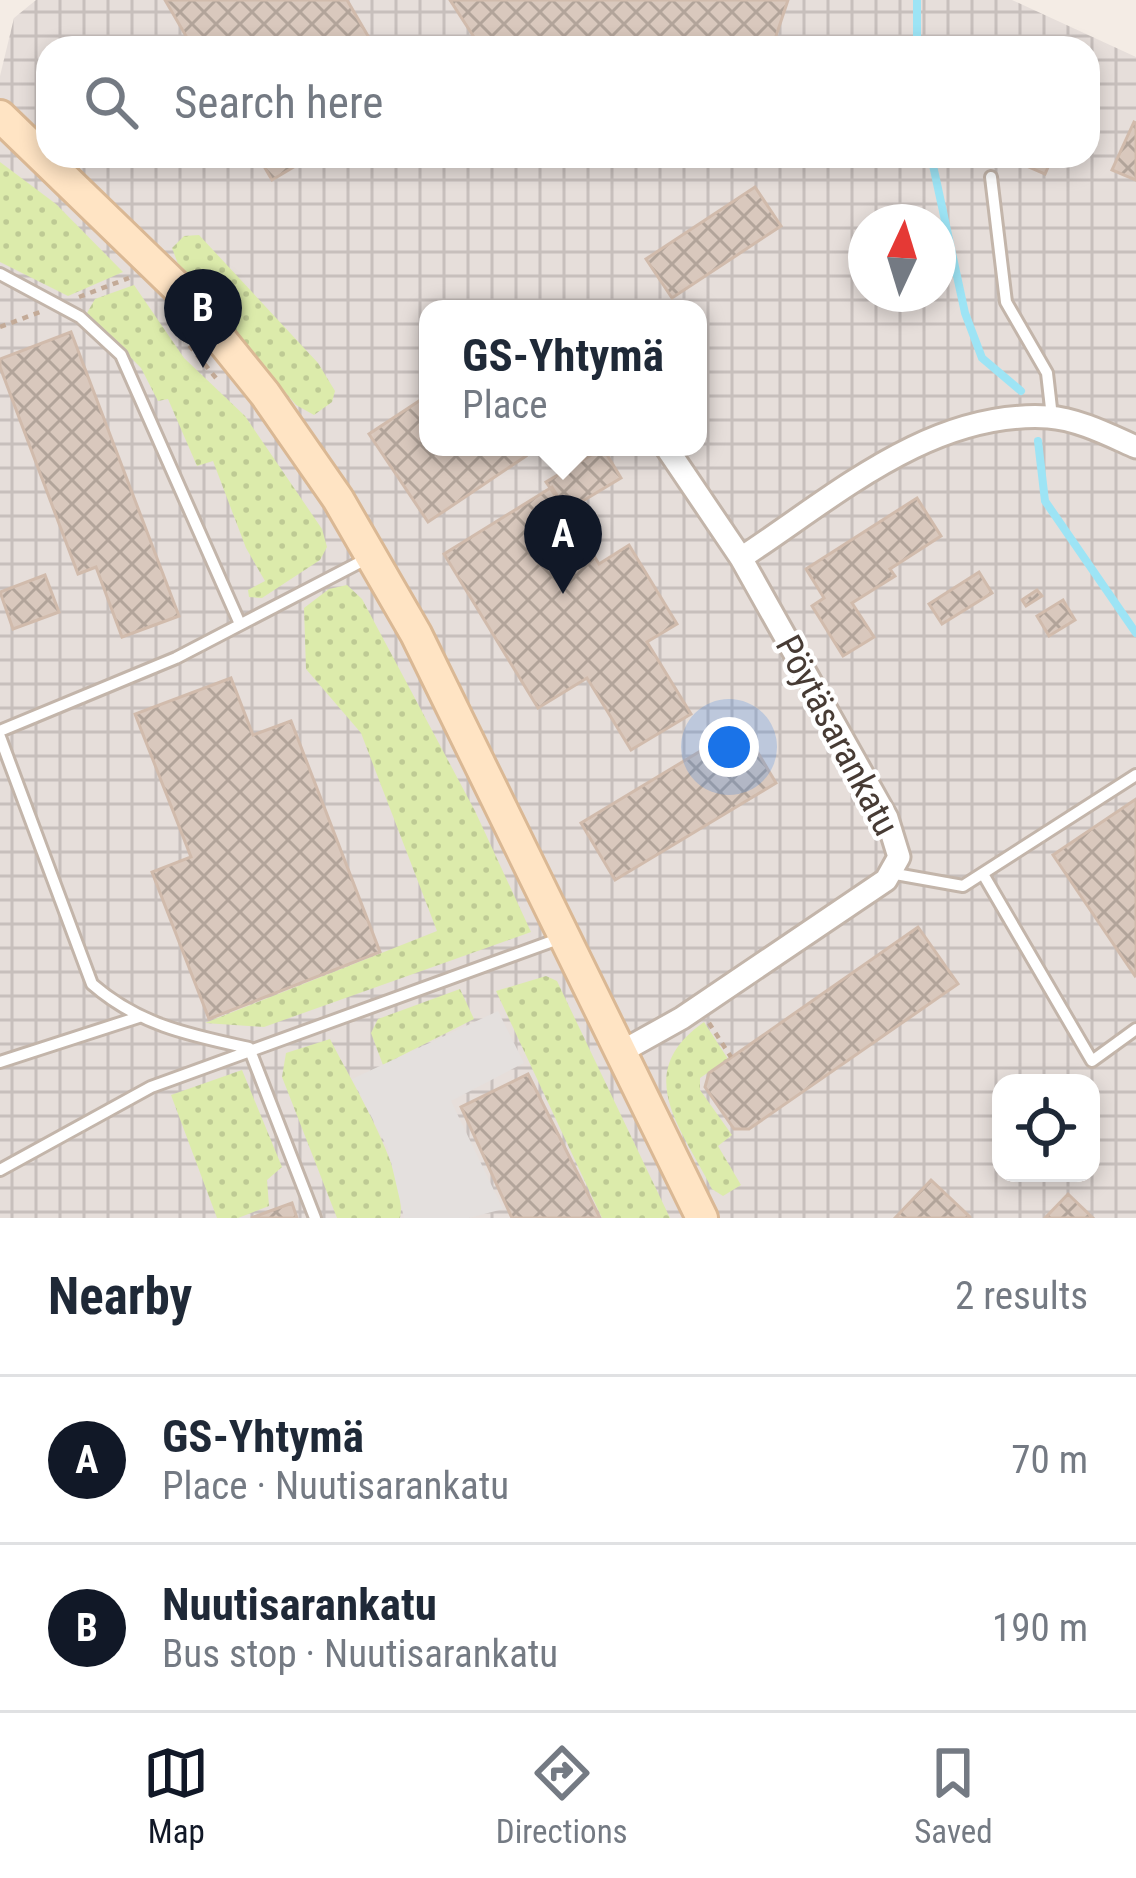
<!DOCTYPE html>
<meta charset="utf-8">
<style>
:root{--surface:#fff;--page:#f2f2f3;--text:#1f2937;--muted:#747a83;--line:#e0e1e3;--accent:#111827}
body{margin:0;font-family:"Roboto Condensed",sans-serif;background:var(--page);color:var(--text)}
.controls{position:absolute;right:36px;bottom:36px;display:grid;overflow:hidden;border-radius:24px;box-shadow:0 6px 18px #0003}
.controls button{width:108px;height:108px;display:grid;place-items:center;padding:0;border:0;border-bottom:3px solid var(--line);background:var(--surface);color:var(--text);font:60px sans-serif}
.compass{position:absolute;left:848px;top:204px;width:108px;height:108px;border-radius:50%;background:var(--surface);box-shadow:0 6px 18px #0003;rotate:4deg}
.you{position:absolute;left:729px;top:747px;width:42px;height:42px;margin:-30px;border:9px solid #fff;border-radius:50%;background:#1a73e8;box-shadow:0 0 0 18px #1a73e833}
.badge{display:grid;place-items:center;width:78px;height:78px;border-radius:50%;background:var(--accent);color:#fff;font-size:39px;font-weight:700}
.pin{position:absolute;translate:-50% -99px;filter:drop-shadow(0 3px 6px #0008)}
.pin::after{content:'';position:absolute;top:63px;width:42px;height:36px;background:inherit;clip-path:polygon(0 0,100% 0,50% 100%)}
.popup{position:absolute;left:419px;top:300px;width:288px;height:156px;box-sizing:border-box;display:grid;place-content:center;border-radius:24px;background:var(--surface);filter:drop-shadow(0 3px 9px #0005);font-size:39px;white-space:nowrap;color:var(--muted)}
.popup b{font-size:45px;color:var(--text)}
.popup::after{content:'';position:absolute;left:50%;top:100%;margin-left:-24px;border:24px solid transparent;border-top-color:var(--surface)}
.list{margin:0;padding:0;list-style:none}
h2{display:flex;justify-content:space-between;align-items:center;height:156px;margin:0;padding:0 48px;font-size:51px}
h2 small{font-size:39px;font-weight:400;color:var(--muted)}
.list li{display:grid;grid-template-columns:78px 1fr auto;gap:36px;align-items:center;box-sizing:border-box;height:168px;padding:0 48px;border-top:3px solid var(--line)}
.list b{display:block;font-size:45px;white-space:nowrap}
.list p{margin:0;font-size:39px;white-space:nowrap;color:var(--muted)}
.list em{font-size:39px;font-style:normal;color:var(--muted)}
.icon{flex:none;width:66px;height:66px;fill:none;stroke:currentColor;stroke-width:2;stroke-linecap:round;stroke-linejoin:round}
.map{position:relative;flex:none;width:1136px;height:1218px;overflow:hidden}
.search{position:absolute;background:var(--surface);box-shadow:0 6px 18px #0003;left:36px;right:36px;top:36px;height:132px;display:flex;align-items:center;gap:30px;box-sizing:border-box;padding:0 42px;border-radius:36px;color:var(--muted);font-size:45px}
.sheet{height:492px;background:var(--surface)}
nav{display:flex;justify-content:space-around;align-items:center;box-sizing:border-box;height:168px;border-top:3px solid var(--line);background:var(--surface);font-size:33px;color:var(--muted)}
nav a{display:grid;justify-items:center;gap:6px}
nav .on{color:var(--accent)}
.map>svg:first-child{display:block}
</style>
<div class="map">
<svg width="1136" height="1218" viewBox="0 0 1136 1218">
<defs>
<pattern id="industrial-grid" width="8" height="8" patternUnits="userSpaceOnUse" patternTransform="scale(3)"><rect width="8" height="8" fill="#e6deda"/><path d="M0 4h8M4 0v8" fill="none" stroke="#c7bfbc"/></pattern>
<pattern id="grass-dots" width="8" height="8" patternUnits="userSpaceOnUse" patternTransform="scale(3)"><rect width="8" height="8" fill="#dcebab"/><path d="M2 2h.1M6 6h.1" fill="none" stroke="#beca94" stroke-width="1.8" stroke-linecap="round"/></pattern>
<pattern id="building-cross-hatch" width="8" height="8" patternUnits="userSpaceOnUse" patternTransform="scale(3)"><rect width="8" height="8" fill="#d9c8bd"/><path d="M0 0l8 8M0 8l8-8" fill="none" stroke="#b2a49a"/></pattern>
</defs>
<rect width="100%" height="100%" fill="#f4ece5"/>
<path fill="url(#industrial-grid)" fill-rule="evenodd" d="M36 0H1012L1136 57V1218H0V76L14 18ZM48 48H1088V156H48ZM866 222H938V294H866ZM428 309H698V447H428ZM1001 1083H1091V1173H1001Z"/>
<path fill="url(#grass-dots)" d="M0 162 56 204 123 272 68 296 0 262Z
M199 235 318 363 335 391 332 402 314 415 296 405 178 264 172 248 184 236Z
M134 285 184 358 245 416 322 529 327 547 320 560 262 598 249 597 248 590 265 581 246 548 213 461 197 466 168 399 158 401 141 368 87 313 95 299Z
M347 585 362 599 475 811 531 932 264 1027 205 1023 437 931 361 733 306 669 304 608 329 589Z
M546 976 557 981 670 1218H602L496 991Z
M460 989 474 1019 383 1065 371 1033 378 1019Z
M704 1022 728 1059 700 1078V1090L732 1135 718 1146 741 1185 723 1196 712 1189C681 1127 631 1073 704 1022Z
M330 1039C351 1081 409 1174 400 1218H337L282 1077 286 1053Z
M242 1070 282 1167 267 1180 269 1206 238 1218H217L171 1095Z"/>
<path fill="#e4e0de" d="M498 1011 524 1063 451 1101 503 1209 469 1218H404L388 1149 352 1079Z"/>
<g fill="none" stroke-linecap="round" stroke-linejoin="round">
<path stroke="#9de4f5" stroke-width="8" d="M917 0V48
M931 156 965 313 982 358 1021 391
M1038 441 1045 501 1136 633"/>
</g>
<path fill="url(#building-cross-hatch)" stroke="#d1bbac" stroke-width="3" d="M165 0H347L375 48H193Z
M450 0H788L772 48H481Z
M1134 122 1136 123V180L1112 170Z
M258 156H312L272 180Z
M1004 156H1053L1045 174Z
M755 187 781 226 672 298 646 259Z
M71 332 179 616 122 637 96 567 78 574 0 367V359Z
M428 395V447H520L526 456 428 522 369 434Z
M603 448 621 478 566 511 546 482Z
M552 487 599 564 629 545 677 624 647 642 691 714 631 750 587 678 538 708 444 554Z
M917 498 941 536 890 569 895 576 852 603 874 637 843 656 812 606 824 598 806 569Z
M979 572 992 593 942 624 929 604Z
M45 575 59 612 13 629 0 592Z
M1037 590 1042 596 1026 606 1022 600Z
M1063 600 1075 620 1049 636 1037 616Z
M231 678 253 735 291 721 380 952 209 1019 152 872 191 857 135 714Z
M742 726 776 783 615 880 581 823Z
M1136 799V975L1135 976 1053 855Z
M918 927 958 984 749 1129H734L705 1087 709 1073Z
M528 1074 600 1218H512L461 1107Z
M931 1180 970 1217V1218H895Z
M1068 1194 1093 1218H1045Z
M292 1203 297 1218H251Z"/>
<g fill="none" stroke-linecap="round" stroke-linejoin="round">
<defs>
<path id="service" d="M991 177 1006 302 1047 373 1052 417
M0 274 80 317 121 355 240 624
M0 731 176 658 370 557
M0 737 92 984C139 1025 189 1035 249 1048L315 1218
M890 873 963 886 1136 775
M983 874 1092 1061 1136 1029
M0 1062 139 1017
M0 1170 151 1087 561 938"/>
<path id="minor" d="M741 558C833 498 930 410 1048 417 1078 419 1109 435 1136 447
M621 1052 682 1018 886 880 899 857 887 818 741 558 666 447"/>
<path id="secondary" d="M0 116 186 296 265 394 338 499 416 634 702 1218"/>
</defs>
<use href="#service" stroke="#c3b5aa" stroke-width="16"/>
<use href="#minor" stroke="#c3b5aa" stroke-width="27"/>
<use href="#secondary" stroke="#dab894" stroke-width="36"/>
<path stroke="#c3aa97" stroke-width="4.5" stroke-dasharray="6 6" stroke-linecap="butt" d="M79 297 129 278
M0 327 40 312
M174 327 216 378
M709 1023 731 1057"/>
<use href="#service" stroke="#fff" stroke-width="10"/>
<use href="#minor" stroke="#fff" stroke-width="21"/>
<use href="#secondary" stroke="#ffe4c4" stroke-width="30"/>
</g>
<g text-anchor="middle" stroke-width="9" stroke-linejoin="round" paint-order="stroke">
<g font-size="36" fill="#473b34" stroke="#fff">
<text transform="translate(838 735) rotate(62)" y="13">Pöytäsarankatu</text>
</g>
</g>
</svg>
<div class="controls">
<button><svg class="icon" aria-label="locate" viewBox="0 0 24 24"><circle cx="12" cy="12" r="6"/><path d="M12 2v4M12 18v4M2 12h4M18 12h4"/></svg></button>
</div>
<svg class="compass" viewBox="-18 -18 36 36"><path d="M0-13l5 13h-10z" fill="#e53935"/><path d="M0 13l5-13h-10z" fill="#747a83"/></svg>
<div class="you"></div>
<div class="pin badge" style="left:563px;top:594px">A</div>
<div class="popup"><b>GS-Yhtymä</b>Place</div>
<div class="pin badge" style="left:203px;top:368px">B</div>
<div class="search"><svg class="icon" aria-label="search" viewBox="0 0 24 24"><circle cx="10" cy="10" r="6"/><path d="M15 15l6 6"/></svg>Search here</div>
</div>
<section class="sheet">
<h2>Nearby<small>2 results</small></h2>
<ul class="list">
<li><span class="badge">A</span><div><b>GS-Yhtymä</b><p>Place · Nuutisarankatu</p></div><em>70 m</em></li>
<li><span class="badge">B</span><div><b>Nuutisarankatu</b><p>Bus stop · Nuutisarankatu</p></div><em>190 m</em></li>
</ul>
</section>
<nav>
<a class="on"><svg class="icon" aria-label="map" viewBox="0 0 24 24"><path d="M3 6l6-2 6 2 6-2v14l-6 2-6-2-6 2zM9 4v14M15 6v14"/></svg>Map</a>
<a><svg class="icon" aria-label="directions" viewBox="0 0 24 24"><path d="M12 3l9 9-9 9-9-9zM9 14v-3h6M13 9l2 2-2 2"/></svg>Directions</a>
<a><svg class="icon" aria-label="saved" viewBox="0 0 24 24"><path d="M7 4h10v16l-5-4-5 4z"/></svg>Saved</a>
</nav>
